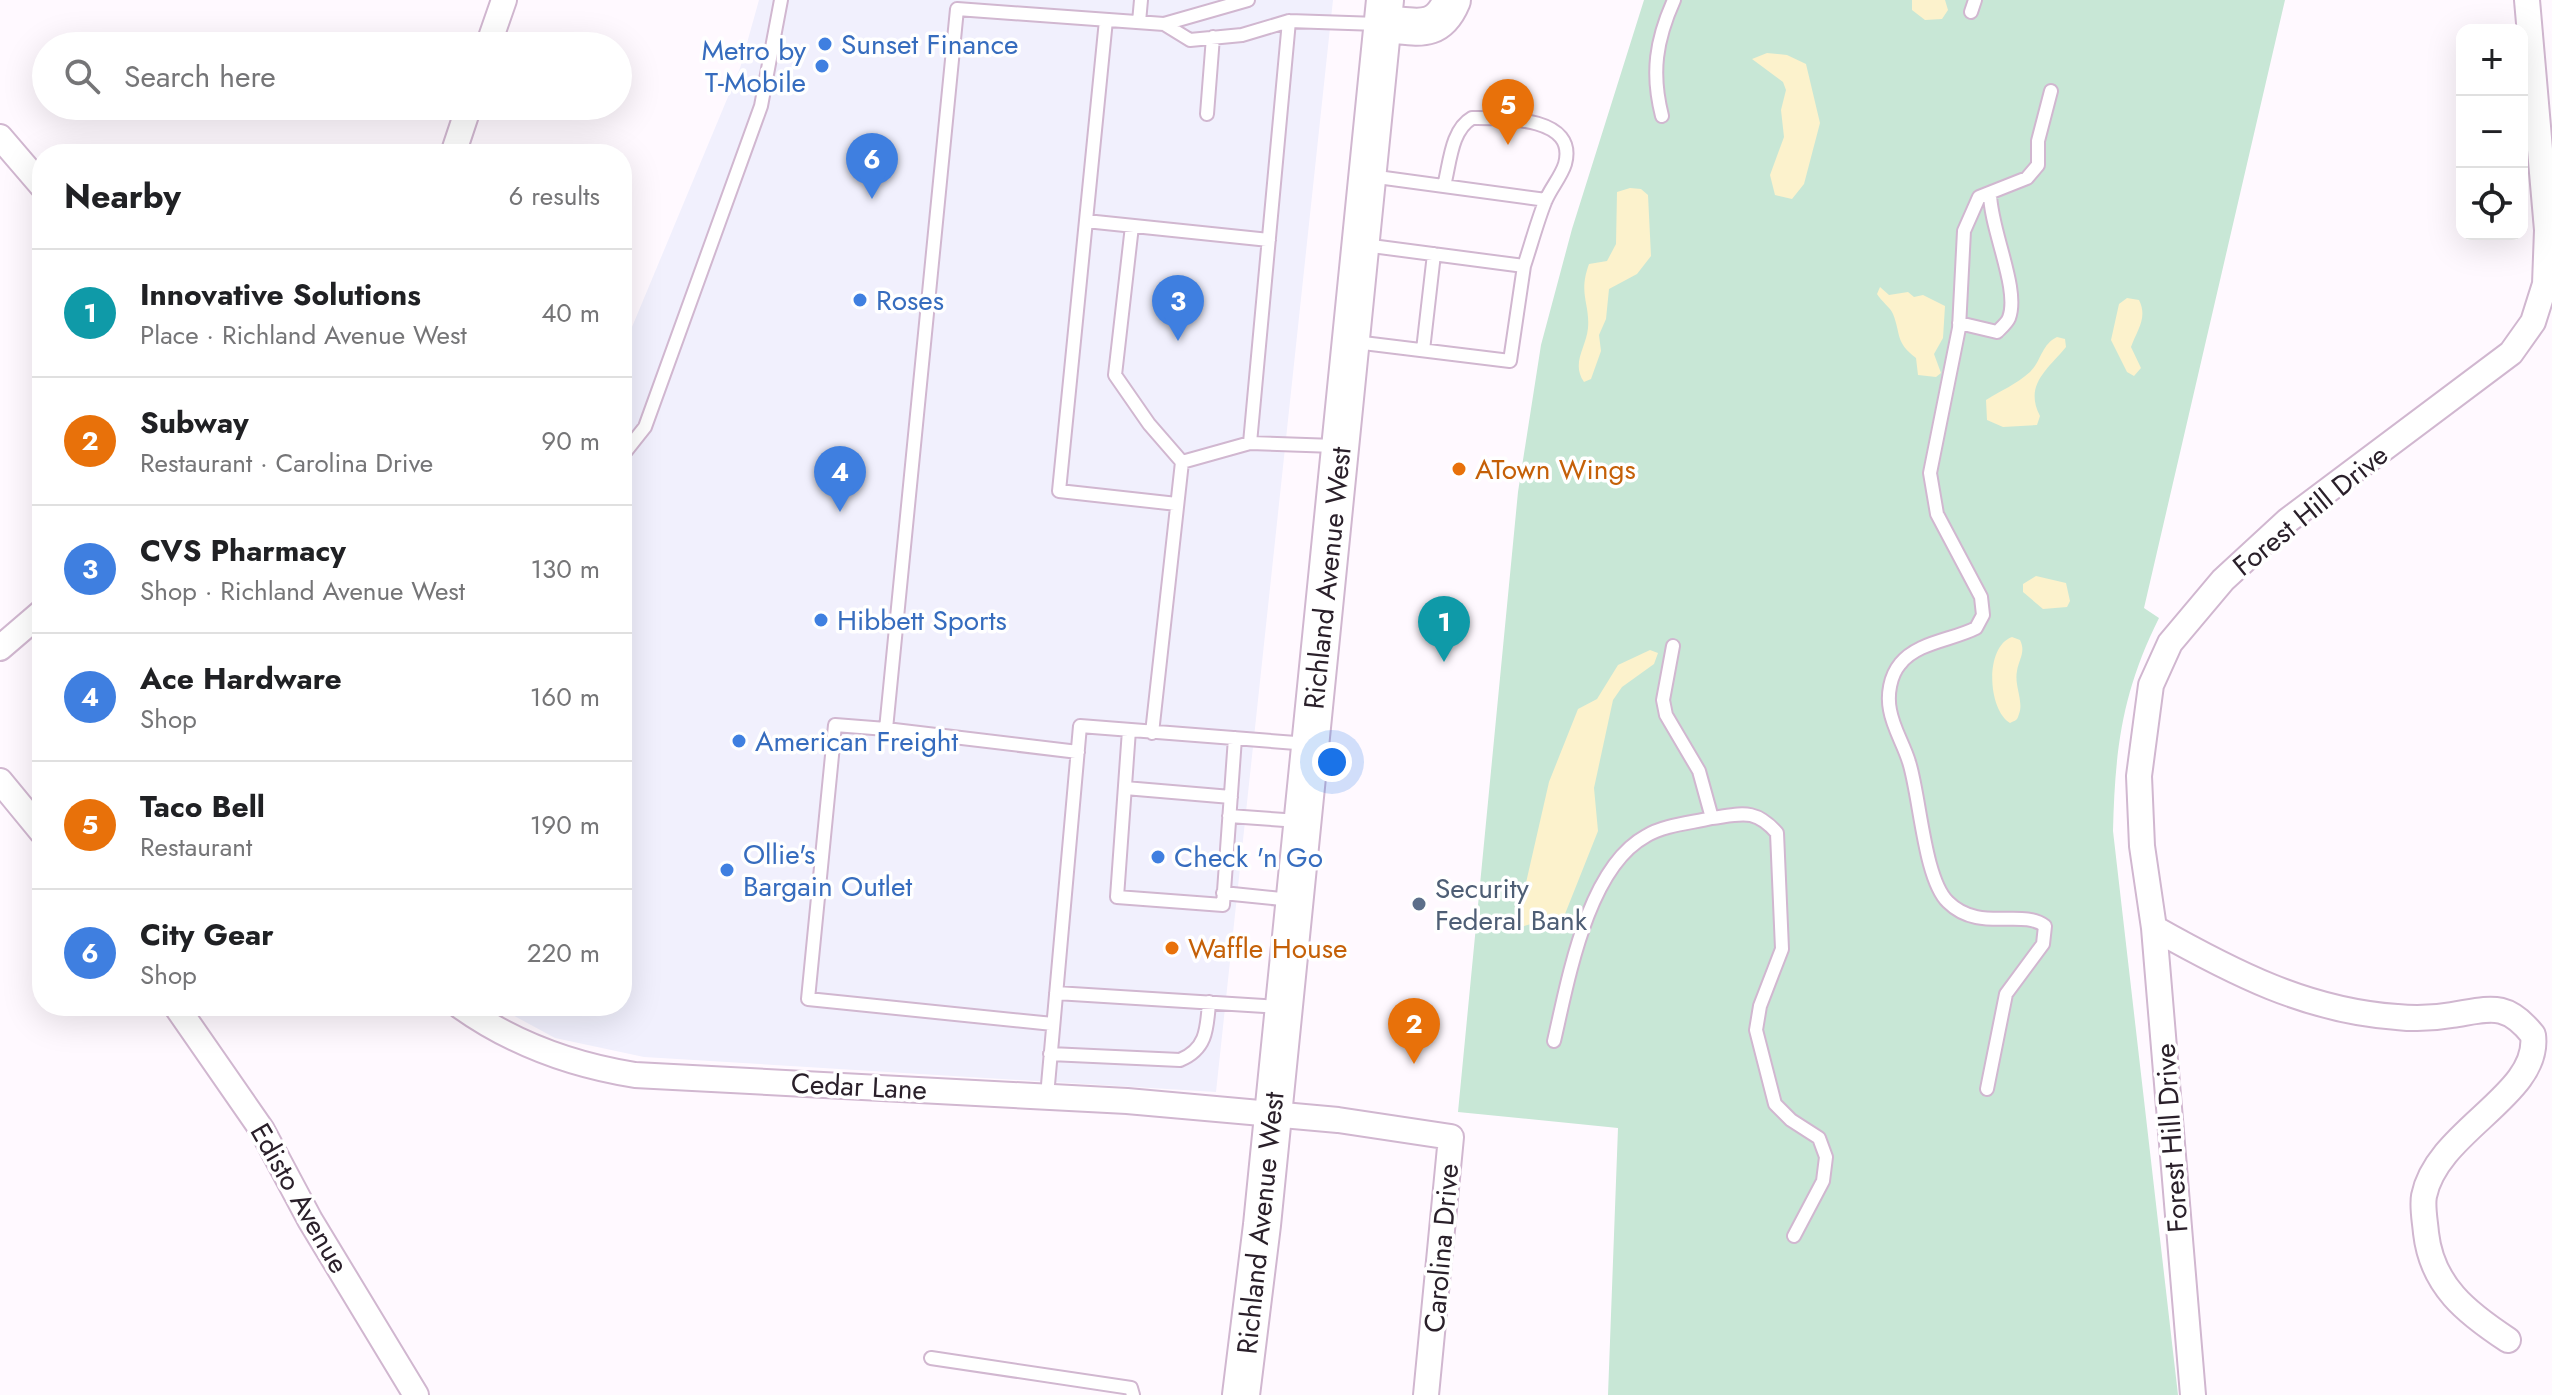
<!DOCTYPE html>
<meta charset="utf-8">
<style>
:root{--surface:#fff;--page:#f6f6f6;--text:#202124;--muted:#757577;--line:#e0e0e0;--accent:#db2777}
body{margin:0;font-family:Jost,sans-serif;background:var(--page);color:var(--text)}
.controls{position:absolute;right:24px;top:24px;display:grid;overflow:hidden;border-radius:16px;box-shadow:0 8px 32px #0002}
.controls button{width:72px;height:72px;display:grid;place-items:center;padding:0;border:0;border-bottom:2px solid var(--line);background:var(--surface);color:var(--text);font:40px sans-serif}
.you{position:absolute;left:1332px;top:762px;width:28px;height:28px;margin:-20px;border:6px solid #fff;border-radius:50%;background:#1a73e8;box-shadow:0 0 0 12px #1a73e833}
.badge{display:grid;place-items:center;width:52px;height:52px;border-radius:50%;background:var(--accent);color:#fff;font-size:26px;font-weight:700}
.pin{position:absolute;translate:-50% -66px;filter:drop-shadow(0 2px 4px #0008)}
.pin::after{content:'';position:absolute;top:42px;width:28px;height:24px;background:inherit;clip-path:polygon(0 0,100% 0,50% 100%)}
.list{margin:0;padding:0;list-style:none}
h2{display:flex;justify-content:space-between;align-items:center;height:104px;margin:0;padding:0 32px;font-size:34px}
h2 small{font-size:26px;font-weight:400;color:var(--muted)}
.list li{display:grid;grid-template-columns:52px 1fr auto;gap:24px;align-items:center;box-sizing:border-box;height:128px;padding:0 32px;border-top:2px solid var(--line)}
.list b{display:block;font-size:30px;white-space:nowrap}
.list p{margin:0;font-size:26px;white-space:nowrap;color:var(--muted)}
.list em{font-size:26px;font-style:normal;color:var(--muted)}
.icon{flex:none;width:44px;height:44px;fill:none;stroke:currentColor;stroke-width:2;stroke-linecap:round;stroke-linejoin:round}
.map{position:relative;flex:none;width:2552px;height:1395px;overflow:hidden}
.search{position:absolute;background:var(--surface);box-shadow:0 8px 32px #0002;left:32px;top:32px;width:600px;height:88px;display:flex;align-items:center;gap:20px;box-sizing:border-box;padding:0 28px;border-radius:44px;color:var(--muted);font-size:30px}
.panel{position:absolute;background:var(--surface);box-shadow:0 8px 32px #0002;left:32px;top:144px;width:600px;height:872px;border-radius:32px}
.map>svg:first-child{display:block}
</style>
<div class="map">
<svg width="2552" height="1395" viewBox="0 0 2552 1395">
<rect width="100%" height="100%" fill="#fff9ff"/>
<path fill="#f1f0fd" d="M759 0H1333L1216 1092 644 1057 555 1038 496 1006H622V351L740 68Z"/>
<path fill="#c8e7d6" d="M1644 0H2285L2144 608 2159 618C2122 692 2115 749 2113 831L2178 1395H1608L1618 1128 1458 1112 1518 492 1541 345 1572 229Z"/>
<path fill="#fcf2cc" d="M1912 0H1945L1948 10 1942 19 1925 20 1912 10Z
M1767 53 1787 55 1806 64 1820 123 1804 184 1792 199 1775 195 1770 175 1784 137 1781 110 1786 90 1783 82 1752 59Z
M1630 188 1641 189 1648 195 1651 256 1637 274 1609 289 1606 319 1599 335 1601 351 1591 379 1584 382C1571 363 1586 348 1588 328 1590 303 1578 294 1589 264L1607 261 1616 244 1617 192Z
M1880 287 1889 295 1908 292 1914 297 1923 295 1945 306 1943 338 1934 354 1941 373 1936 377 1918 375 1916 358C1895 342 1901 334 1893 314 1891 308 1881 301 1877 294Z
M2127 298 2139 300C2148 318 2137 330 2131 347L2141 368 2134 376 2127 372 2111 340 2119 304Z
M2057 337 2065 339 2066 347C2047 370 2024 385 2040 416L2037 425 2003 427 1987 420 1986 400C2003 389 2014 386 2030 372 2042 360 2041 345 2057 337Z
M2036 576 2066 583 2070 601 2067 607 2043 609 2023 592V584Z
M2012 637 2020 640C2026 652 2019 659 2017 671 2014 686 2024 701 2019 714 2017 721 2016 720 2010 723 1988 710 1984 647 2012 637Z
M1650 650 1658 653 1654 664 1622 687 1613 700 1594 788 1598 831 1565 914 1521 927 1517 922 1549 782 1578 709 1597 699 1618 665Z"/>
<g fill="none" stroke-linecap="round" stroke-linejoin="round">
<defs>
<path id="service" d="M1971 12 1975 0
M1106 20 1059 491 1177 504
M1289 21 1250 443 1335 446
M1139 22 1141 0
M1164 24 1190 40 1242 35 1289 21 1378 24
M1207 114 1213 37
M1662 116C1651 73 1656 40 1674 0
M1370 176 1546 200
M1444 186C1450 163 1451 130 1472 118 1503 118 1578 116 1565 164 1561 177 1550 189 1545 202 1537 222 1531 245 1524 266
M1086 221 1269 240
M1132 226 1115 375 1149 424 1182 462
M1959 323 1997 332C2001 328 2007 323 2009 318 2020 289 1990 229 1990 193
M1355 342 1510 361 1524 266 1364 245
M1423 350 1434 254
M622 456 645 427 761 106 781 0
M1673 646 1663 700 1666 715 1699 771 1712 818C1742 814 1755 808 1777 833L1782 949 1760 1006 1756 1030 1775 1104 1791 1120 1819 1138 1826 1157 1823 1181 1794 1236
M886 729 835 725 808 999 1053 1024
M1129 730 1117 897 1223 905 1235 738
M1152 733 1182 462 1250 443
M1078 752 886 729 957 9 1164 24 1248 0
M1125 788 1231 797
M1229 816 1299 821
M1223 893 1291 900
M1056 993 1280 1007
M1554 1041C1568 981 1587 868 1646 836 1664 825 1691 823 1712 818
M1050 1054 1180 1060C1207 1049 1207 1028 1209 1002
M1987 1089 2006 994 2043 944 2045 926C2022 908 1979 933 1948 902 1924 879 1920 796 1909 762 1904 745 1893 728 1890 710 1887 695 1890 676 1900 664 1917 642 1953 640 1976 628L1983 615 1981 597 1937 514 1930 473 1959 328 1964 231 1979 197 2027 178 2038 165V141L2051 91
M1047 1096 1080 726 1309 744
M931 1358 1131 1388 1133 1395"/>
<path id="minor" d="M488 46 504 0
M0 137 42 186
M453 154 469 106
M0 648 42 612
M0 781 42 832
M2154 928C2232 972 2307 1011 2397 1017 2415 1019 2435 1018 2452 1015 2490 1009 2506 1001 2533 1035 2541 1095 2437 1130 2424 1196 2422 1207 2425 1221 2426 1233 2432 1286 2467 1313 2508 1340
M176 1006 262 1130 310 1220 416 1395
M460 1006C512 1043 572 1065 635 1075L1127 1101 1338 1120 1451 1137 1426 1395
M2193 1395 2154 928 2142 846 2139 776 2151 685 2170 643 2223 580 2287 521 2511 353 2533 322 2545 284 2547 230 2527 0"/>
<path id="primary" d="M1383 24C1416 26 1437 36 1452 0
M1241 1395 1262 1225 1385 0"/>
</defs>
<use href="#service" stroke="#d1b7d0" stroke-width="16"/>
<use href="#minor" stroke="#d1b7d0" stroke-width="28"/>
<use href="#primary" stroke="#d1b7d0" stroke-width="40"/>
<use href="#service" stroke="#fff" stroke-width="12"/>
<use href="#minor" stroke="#fff" stroke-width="24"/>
<use href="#primary" stroke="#fff" stroke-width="36"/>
</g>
<g fill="#3f7fe0" stroke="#fff" stroke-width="3">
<circle cx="825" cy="44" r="8"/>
<circle cx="822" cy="66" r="8"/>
<circle cx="860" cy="300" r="8"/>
<circle cx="821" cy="620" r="8"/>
<circle cx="739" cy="741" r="8"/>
<circle cx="1158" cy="857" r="8"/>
<circle cx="727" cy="870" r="8"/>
</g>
<g fill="#e8710a" stroke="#fff" stroke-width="3">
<circle cx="1459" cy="469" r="8"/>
<circle cx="1172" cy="948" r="8"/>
</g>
<circle fill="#5c6f8a" stroke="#fff" stroke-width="3" cx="1419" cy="904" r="8"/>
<g text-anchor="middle" stroke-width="7" stroke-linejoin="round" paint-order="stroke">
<g font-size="28" fill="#366cbe" stroke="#fff" text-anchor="start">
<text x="841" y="54">Sunset Finance</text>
<text x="806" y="60" text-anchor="end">Metro by<tspan x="806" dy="32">T-Mobile</tspan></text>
<text x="876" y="310">Roses</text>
<text x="837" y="630">Hibbett Sports</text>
<text x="755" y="751">American Freight</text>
<text x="743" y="864">Ollie's<tspan x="743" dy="32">Bargain Outlet</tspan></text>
<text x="1174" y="867">Check 'n Go</text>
</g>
<g font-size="28" fill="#c56008" stroke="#fff" text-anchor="start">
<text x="1475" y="479">ATown Wings</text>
<text x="1188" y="958">Waffle House</text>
</g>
<g font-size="28" fill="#2a202a" stroke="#fff">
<text transform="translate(2310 510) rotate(-39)" y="10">Forest Hill Drive</text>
<text transform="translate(1327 578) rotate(-84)" y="10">Richland Avenue West</text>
<text transform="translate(859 1086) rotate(3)" y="10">Cedar Lane</text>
<text transform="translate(2171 1138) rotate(-94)" y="10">Forest Hill Drive</text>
<text transform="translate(300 1198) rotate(60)" y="10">Edisto Avenue</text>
<text transform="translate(1260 1223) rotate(-84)" y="10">Richland Avenue West</text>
<text transform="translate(1441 1248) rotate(-85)" y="10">Carolina Drive</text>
</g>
<g font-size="28" fill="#4e5e75" stroke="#fff" text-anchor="start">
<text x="1435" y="898">Security<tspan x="1435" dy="32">Federal Bank</tspan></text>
</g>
</g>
</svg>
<div class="controls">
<button>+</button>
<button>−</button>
<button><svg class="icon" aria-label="locate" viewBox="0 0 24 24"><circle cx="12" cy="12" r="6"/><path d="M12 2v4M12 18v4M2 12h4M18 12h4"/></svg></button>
</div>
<div class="you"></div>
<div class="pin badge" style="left:1444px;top:662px;background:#0f9aa8">1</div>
<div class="pin badge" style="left:1414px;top:1064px;background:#e8710a">2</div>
<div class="pin badge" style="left:1178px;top:341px;background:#3f7fe0">3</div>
<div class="pin badge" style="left:840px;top:512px;background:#3f7fe0">4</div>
<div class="pin badge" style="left:1508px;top:145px;background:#e8710a">5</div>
<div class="pin badge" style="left:872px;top:199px;background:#3f7fe0">6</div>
<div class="search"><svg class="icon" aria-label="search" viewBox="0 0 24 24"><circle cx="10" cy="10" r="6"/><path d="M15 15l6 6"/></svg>Search here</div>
<section class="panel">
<h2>Nearby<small>6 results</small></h2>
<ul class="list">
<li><span class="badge" style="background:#0f9aa8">1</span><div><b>Innovative Solutions</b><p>Place · Richland Avenue West</p></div><em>40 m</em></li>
<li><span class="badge" style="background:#e8710a">2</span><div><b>Subway</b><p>Restaurant · Carolina Drive</p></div><em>90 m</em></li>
<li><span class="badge" style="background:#3f7fe0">3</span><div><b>CVS Pharmacy</b><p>Shop · Richland Avenue West</p></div><em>130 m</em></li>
<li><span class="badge" style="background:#3f7fe0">4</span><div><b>Ace Hardware</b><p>Shop</p></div><em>160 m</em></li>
<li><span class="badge" style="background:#e8710a">5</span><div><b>Taco Bell</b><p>Restaurant</p></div><em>190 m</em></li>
<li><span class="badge" style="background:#3f7fe0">6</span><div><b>City Gear</b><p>Shop</p></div><em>220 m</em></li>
</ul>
</section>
</div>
